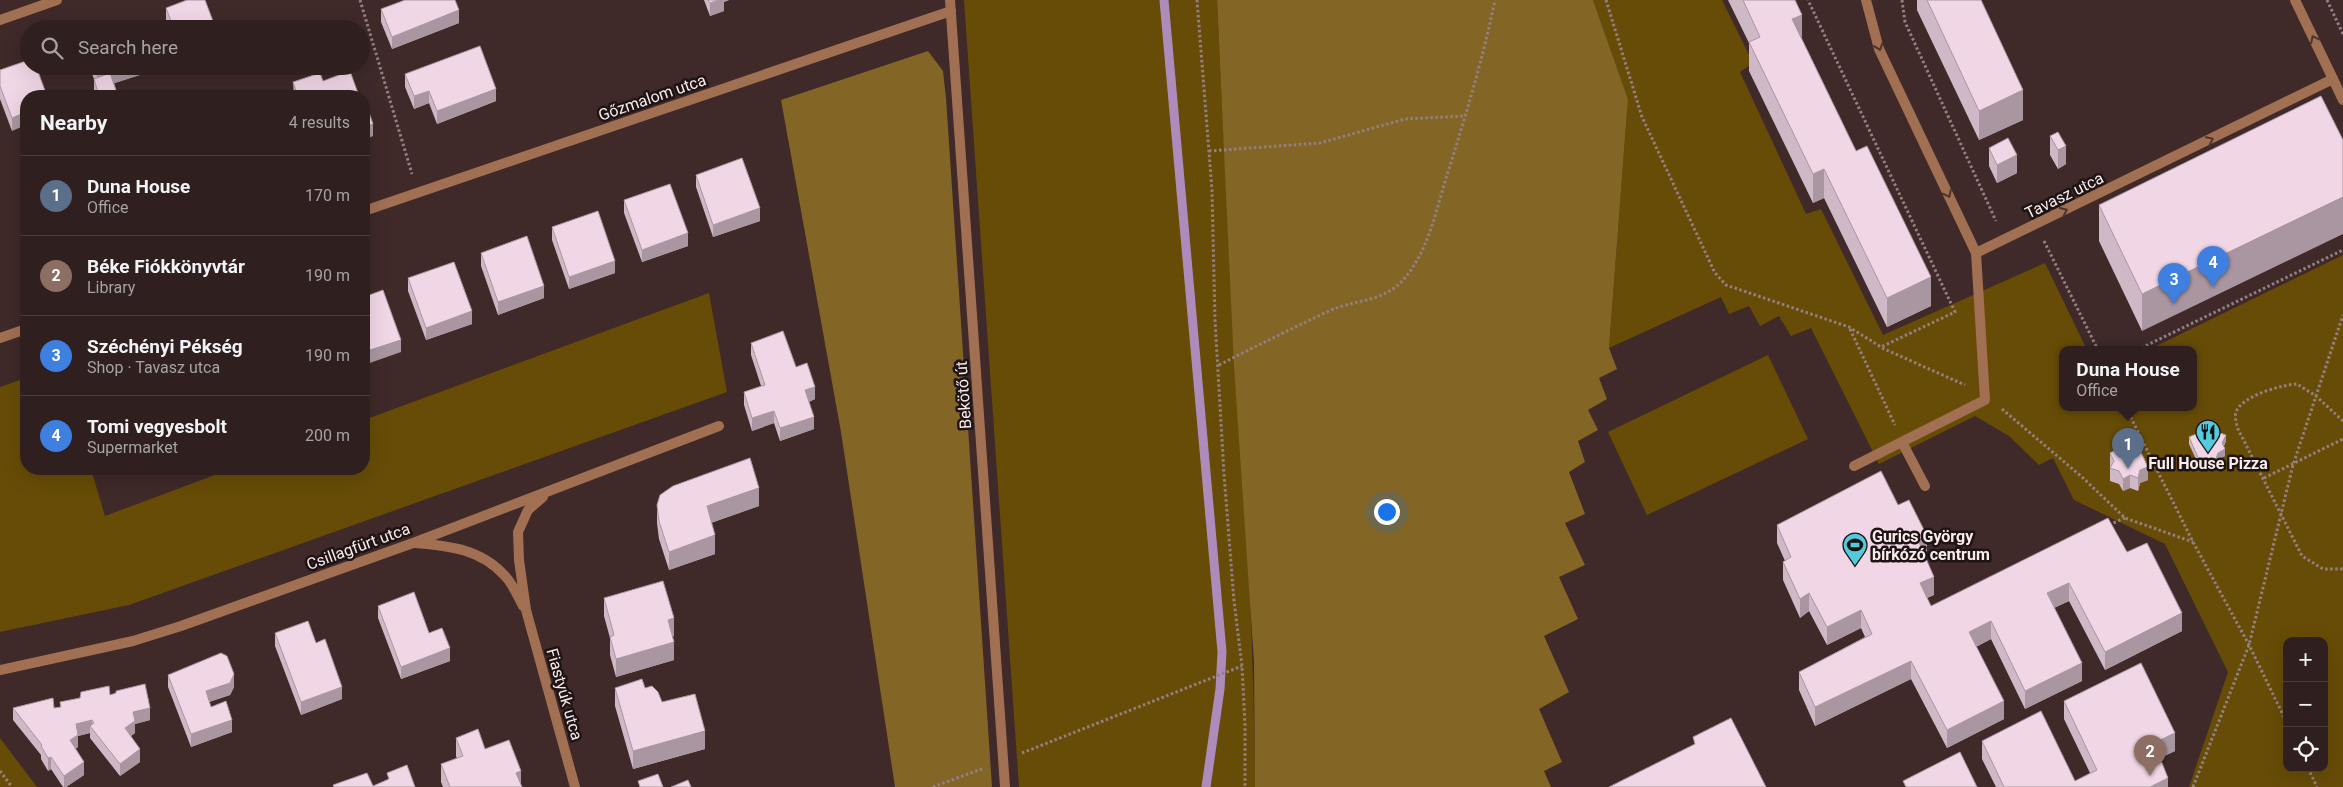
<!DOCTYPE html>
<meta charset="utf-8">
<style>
:root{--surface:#2f1f1f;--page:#372728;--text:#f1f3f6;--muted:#a7a2a4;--line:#4a3d3d;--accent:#54cadd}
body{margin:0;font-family:Roboto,sans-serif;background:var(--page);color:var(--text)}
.controls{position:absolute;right:15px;bottom:15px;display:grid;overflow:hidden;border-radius:10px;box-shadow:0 5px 20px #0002}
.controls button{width:45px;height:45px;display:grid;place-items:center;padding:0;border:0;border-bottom:1px solid var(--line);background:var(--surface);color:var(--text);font:25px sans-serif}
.you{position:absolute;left:1386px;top:511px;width:18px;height:18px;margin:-12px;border:4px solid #fff;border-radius:50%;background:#1a73e8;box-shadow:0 0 0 8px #1a73e833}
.badge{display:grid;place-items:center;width:32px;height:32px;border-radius:50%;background:var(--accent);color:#fff;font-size:16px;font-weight:700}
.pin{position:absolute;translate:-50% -41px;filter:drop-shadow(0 1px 2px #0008)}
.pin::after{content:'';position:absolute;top:26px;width:18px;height:15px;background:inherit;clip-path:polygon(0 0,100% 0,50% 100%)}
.popup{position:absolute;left:2059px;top:346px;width:138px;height:65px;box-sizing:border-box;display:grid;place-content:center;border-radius:10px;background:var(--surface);filter:drop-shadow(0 1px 4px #0005);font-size:16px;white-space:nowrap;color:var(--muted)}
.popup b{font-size:19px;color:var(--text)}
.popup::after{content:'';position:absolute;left:50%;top:100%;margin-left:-10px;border:10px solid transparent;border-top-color:var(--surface)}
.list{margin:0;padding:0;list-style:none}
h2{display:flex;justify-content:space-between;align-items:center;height:65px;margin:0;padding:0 20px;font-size:21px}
h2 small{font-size:16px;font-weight:400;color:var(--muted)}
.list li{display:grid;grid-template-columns:32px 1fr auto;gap:15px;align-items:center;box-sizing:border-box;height:80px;padding:0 20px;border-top:1px solid var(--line)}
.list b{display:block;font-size:19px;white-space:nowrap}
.list p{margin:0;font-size:16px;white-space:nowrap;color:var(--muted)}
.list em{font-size:16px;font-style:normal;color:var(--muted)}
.icon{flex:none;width:28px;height:28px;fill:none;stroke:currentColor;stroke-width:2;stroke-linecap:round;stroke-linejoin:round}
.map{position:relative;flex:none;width:2343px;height:787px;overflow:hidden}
.search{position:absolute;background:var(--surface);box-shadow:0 5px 20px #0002;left:20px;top:20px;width:350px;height:55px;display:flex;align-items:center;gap:12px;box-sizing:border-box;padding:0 18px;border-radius:28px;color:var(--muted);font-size:19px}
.panel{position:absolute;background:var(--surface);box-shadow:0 5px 20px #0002;left:20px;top:90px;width:350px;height:385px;border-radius:20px}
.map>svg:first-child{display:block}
</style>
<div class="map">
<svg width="2343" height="787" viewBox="0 0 2343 787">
<rect width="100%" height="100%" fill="#3f2929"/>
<path fill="#674c07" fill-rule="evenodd" d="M964 0H1217C1228 262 1253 524 1255 787H1019Z
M1593 0H1722L1753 63 1740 72 1806 214 1821 209 1883 335 2045 263 2087 350H2063V408H2193V350H2148L2343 255V787H2189L2228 672 2165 544 2074 500 2053 458 2039 465 2009 436 1975 416 1879 464 1811 328 1791 336 1779 316 1760 326 1749 306 1729 314 1721 297 1609 348 1628 99ZM2287 641H2324V768H2287Z
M709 293 727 392 129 605 0 632V387L26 378V469H91L105 516 231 469H364V420Z
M1768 355 1808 439 1647 515 1608 432Z
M0 738 37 787H0Z"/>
<path fill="#836525" d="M1217 0H1593L1628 99 1609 348 1617 369 1599 378 1607 399 1588 410 1598 430 1578 441 1585 462 1569 472 1585 514 1565 523 1585 565 1559 577 1578 619 1544 636 1569 692 1539 709 1562 762 1544 771 1551 787H1255L1254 662 1234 366Z
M928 51 943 71 946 98 992 787H895L841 432 781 100Z"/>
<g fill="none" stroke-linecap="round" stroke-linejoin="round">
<path stroke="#ad8cbc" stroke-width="9" d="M1164 0 1222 652 1220 689 1206 787"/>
<path stroke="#938080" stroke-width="3" stroke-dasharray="2.5 2.5" stroke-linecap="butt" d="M360 0 412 174
M1197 0 1212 190 1215 320 1224 474 1234 601 1242 666 1245 725V787
M1606 0 1642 117 1715 273 1726 285 1849 327 1881 347 1955 312 1808 0
M1902 0 1905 22 1996 221
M2327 0 2343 34
M1209 151 1320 143 1405 119 1465 116
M2044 241 2098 350
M1850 329 1895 425
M1882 348 1965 385
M2137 350 2343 250
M1219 365C1256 346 1293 328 1331 310 1352 301 1380 301 1398 285 1428 257 1436 209 1448 172 1466 115 1483 58 1495 0
M2126 408 2193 542 2249 645 2287 723
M2002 409 2082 477 2125 518 2193 542
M2343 421 2316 396 2297 384C2281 385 2250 394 2239 407 2233 413 2236 422 2238 429L2302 556 2323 569H2343
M2264 478 2343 439
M2109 525 2125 518
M1022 753 1242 666
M2308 768 2317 787
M0 771 12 787
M933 787 984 768
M2193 787 2249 645 2293 465 2343 315"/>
<path stroke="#a16f52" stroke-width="10" d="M950 0 1005 787
M2333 79 2343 100
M1902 442 1925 486
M1854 466 1985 400 1976 253"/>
<path stroke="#a16f52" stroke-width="10" d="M1866 0 1879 49 1976 253 2333 79 2295 0
M364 211 951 11
M0 338 26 329
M543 497 528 510 518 532 519 560 526 610 575 787
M416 543C450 546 481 549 505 576 513 584 518 597 523 606
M0 670 133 641 181 626 413 543 719 426"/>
<path stroke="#a16f52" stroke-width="10" d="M0 20 57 0"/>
</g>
<path fill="#cfb9c6" d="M704 0H729L724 2V11L710 16Z
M1728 0H1795L1802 39 1931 306 1887 327 1824 198 1813 203 1749 71V43Z
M1917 0H1981L2023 120 1979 140 1917 10Z
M166 8 216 29H169L166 21Z
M381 9 459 23 392 49 381 22Z
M29 60 12 131 0 99V70Z
M89 66H146V73L114 83 118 96H95L94 92V79Z
M405 74 496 101 437 124 429 103 414 109 405 87Z
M323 81 359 96H294L293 82Z
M2321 96 2142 331 2099 241V205Z
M2050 136 2066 164 2058 169 2050 155Z
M1989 148 2017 173 1997 183 1989 166Z
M696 175 760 221 713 237 696 187Z
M624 200 688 246 642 262 624 213Z
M552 227 615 273 569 289 552 240Z
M481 253 544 298 498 315 481 266Z
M408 278 472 324 426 340 408 291Z
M751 343 796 367 815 399 809 402 814 429 780 441 774 423 752 431 744 405V392L761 386 751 355Z
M2217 432 2226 441 2224 446 2225 456 2218 459 2215 468 2207 464 2200 468 2189 444V437Z
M2110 453 2148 480 2140 483 2138 491 2130 488 2123 491 2119 484 2110 481Z
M657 505 759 506 711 523 715 554 669 570 659 539 657 523Z
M1898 505 1927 554 1924 555 1934 595 1927 598 1931 606 2127 552 2182 631 2105 670 2069 601 2054 608 2082 681 2025 709 1991 639 1976 647 2004 719 1947 748 1911 679 1815 726 1799 690V672L1865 637 1861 628 1827 645 1809 611 1800 618 1783 580V562L1785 561 1777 543V525Z
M604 598 674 636 672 637 674 660 616 677 610 655V638L604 616Z
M378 606 429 633 450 661 401 679 378 618Z
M275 633 316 643 342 699 301 715 275 646Z
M168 675 234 687 230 695 209 702 211 707 232 732 191 747 168 687Z
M615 688 662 702 705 749 633 769 615 706Z
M110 695 150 720 135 724V733L131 736 140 762 120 776 90 738V733L78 736V747L75 749 84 775 66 787H63L51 769 48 771 41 759V755L13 720V708H54L60 707V702Z
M2064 701 2175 751 2160 758 2168 787H1996L1982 759V741L2075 781 2090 773 2064 719Z
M456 738 485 749 522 787H443L441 782V764L457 759 456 756Z"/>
<path fill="#a996a1" d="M719 0H729L724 2V11L710 16V3Z
M459 10V23L392 49V37Z
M1802 15V44L1792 19Z
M127 66H146V73L97 89V76Z
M496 89V101L437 124V111Z
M2023 90V120L1979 140V111Z
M429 91V103L414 109V96Z
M26 112V125L12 131V118Z
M373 124V136L364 140V127Z
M2066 146V164L2058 169V150Z
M2017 155V173L1997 183V165Z
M1824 169V198L1813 203V174Z
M2343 197V234L2142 331V294Z
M760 208V221L713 237V225Z
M688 233V246L642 262V250Z
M615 261V273L569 289V277Z
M1931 277V306L1887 327V298Z
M544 286V298L498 315V302Z
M472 311V324L426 340V328Z
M401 340V352L364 365V352Z
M815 387V399L805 403V390Z
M774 411V423L752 431V418Z
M814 417V429L780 441V428Z
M2226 435V441L2222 450V443Z
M2225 449V456L2218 459 2215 468V461L2218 453Z
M2207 458V464L2200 468V462Z
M2148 467V480L2140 483 2138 491V478L2140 470Z
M2130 475V488L2123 491V479Z
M759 488V506L707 524V506Z
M715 535V554L669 570V552Z
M1927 536V554L1918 558V540Z
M1934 577V595L1920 601V583Z
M2069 583V601L2047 611V593Z
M1809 593V611L1800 618V599Z
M1861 610V628L1827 645V627Z
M2182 613V631L2105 670V652Z
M674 618V636L668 638V620Z
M1991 621V639L1969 650V632Z
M674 642V660L616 677V659Z
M450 648V661L401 679V667Z
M1911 661V679L1815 726V707Z
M2082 663V681L2025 709V691Z
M234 674V687L230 695 206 703V691Z
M342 687V699L301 715V702Z
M2004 701V719L1947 748V730Z
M150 708V720L135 724V733L125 740V728L133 712Z
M92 720V729L90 726V733L78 736V747L70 753V740L76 724Z
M232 720V732L191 747V734Z
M705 731V749L633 769V751Z
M2175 733V751L2154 761V743Z
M140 749V762L120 776V764Z
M51 757V769L48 771V758Z
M84 762V775L66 787H64V776Z
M521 771V787L516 773Z
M2168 778V787H2150Z"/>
<path fill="#f1d7e6" stroke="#a996a1" d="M187 0H205L216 29H174L166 8Z
M405 0H455L459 10 392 37 381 9Z
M708 0H719L710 3Z
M1743 0H1795L1802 15 1792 19 1856 151 1867 146 1931 277 1887 298 1824 169 1813 174 1749 42 1760 37Z
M1927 0H1981L2023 90 1979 111Z
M123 25 124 29H110Z
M480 46 496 89 437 111 429 91 414 96 405 74Z
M29 60V66H36L47 96H26V112L12 118 0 86V70Z
M94 66H127L97 76Z
M350 71 359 96H298L293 82 320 73 323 81Z
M110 73 118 96H99L94 79Z
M2321 96 2343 140V197L2142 294 2099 205Z
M364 98 373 124 364 127Z
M2058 132 2066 146 2058 150 2050 136Z
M2008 138 2017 155 1997 165 1989 148Z
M742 158 760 208 713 225 696 175Z
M670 184 688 233 642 250 624 200Z
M598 211 615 261 569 277 552 227Z
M527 236 544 286 498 302 481 253Z
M454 262 472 311 426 328 408 278Z
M383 290 401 340 364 352V297Z
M783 331 796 367 807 363 815 387 805 390 814 417 780 428 774 411 752 418 744 392 765 385 751 343Z
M2200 425 2208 428 2214 426 2217 432 2226 435 2222 443 2225 449 2218 453 2215 461 2207 458 2200 462 2189 437 2196 434Z
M2135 440 2148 467 2140 470 2138 478 2130 475 2123 479 2119 471 2110 468 2114 461 2110 453 2117 449 2120 441 2128 444Z
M750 458 759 488 707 506 715 535 669 552 659 521 657 505 660 495 673 486Z
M1881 471 1898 505 1909 500 1927 536 1918 540 1934 577 1920 583 1931 606 2108 518 2127 552 2147 543 2182 613 2105 652 2069 583 2047 593 2082 663 2025 691 1991 621 1969 632 2004 701 1947 730 1911 661 1815 707 1799 672 1872 634 1861 610 1827 627 1809 593 1800 599 1783 562 1791 557 1777 525Z
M663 581 674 618 668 620 674 642 616 659 610 637 614 635 604 598Z
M414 592 429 633 442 628 450 648 401 667 378 606Z
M308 621 316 643 325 639 342 687 301 702 275 633Z
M221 653 227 656 234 674 230 683 206 691 211 707 226 701 232 720 191 734 168 675Z
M2141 663 2175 733 2154 743 2168 778 2150 787H2004L1982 741 2041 711 2075 781 2097 770 2064 701Z
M642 679 645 688 652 686 658 692 662 702 695 694 705 731 633 751 615 688Z
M145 684 150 708 133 712 135 721 125 728 140 749 120 764 90 726 94 723 92 720 76 724 78 735 70 740 84 762 64 776 51 757 48 758 41 746 42 745 13 708 53 698 54 708 61 707 60 702 80 698 81 692 109 686 110 695 116 693V691Z
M1731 718 1766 787H1609L1695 744 1693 737Z
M478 729 485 749 509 740 521 771 516 773 522 787H450L441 764 463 756 456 738Z
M1960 752 1977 787H1906L1903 781Z
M407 765 415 787H334L333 785 367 773 373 786 389 779 387 773Z
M658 774 663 787H640L638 781Z
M688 780 691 787H671Z"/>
<defs><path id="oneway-chevron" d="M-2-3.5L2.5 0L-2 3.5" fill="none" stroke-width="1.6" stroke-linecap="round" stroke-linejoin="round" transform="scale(1.25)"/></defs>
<g stroke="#4c342a">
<use href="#oneway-chevron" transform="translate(2314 39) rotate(-116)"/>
<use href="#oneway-chevron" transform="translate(1879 47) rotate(71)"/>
<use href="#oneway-chevron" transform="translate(2210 140) rotate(-26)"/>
<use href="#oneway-chevron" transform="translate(1948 194) rotate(64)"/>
<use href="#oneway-chevron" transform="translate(2064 211) rotate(-25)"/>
</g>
<defs>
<symbol id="restaurant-pin" viewBox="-11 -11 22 30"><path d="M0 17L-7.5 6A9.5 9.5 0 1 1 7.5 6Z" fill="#54cadd" stroke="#1f1415"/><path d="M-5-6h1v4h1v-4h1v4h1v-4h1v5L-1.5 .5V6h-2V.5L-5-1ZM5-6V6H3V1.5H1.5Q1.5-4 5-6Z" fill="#111"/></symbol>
<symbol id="stadium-pin" viewBox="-11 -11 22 30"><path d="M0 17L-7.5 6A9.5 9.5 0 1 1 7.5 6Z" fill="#54cadd" stroke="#1f1415"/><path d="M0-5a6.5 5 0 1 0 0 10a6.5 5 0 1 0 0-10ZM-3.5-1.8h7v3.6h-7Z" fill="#111"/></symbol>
</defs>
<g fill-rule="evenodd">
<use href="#restaurant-pin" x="2194" y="418" width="28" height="38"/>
<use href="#stadium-pin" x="1841" y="531" width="28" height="38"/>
</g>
<g text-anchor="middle" stroke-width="5" stroke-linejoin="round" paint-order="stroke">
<g font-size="16" fill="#fbecec" stroke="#1f1415">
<text transform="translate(652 97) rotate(-19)" y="6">Gőzmalom utca</text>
<text transform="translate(2064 195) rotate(-26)" y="6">Tavasz utca</text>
<text transform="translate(963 395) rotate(-94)" y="6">Bekötő út</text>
<text transform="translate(358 546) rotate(-20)" y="6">Csillagfürt utca</text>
<text transform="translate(565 694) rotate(74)" y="6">Fiastyúk utca</text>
</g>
<g font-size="16" font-weight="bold" fill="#fbecec" stroke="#1f1415">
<text x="2208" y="469">Full House Pizza</text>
<text x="1872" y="542" text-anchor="start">Gurics György<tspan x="1872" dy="18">bírkózó centrum</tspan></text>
</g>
</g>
</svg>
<div class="controls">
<button>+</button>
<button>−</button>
<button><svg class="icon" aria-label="locate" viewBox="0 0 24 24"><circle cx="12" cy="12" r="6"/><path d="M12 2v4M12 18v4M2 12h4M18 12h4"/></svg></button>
</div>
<div class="you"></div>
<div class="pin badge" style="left:2128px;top:469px;background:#5c6f8a">1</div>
<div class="popup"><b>Duna House</b>Office</div>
<div class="pin badge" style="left:2150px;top:776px;background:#8d6e63">2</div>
<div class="pin badge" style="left:2174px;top:304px;background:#3f7fe0">3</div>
<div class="pin badge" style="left:2213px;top:287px;background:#3f7fe0">4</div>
<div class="search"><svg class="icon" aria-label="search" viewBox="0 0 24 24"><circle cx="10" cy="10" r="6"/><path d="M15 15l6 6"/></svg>Search here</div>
<section class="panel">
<h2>Nearby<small>4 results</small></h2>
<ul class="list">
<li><span class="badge" style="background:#5c6f8a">1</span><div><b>Duna House</b><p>Office</p></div><em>170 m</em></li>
<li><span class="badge" style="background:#8d6e63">2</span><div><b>Béke Fiókkönyvtár</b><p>Library</p></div><em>190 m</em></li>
<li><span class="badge" style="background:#3f7fe0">3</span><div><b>Széchényi Pékség</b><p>Shop · Tavasz utca</p></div><em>190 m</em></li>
<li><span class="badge" style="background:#3f7fe0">4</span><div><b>Tomi vegyesbolt</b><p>Supermarket</p></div><em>200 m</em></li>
</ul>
</section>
</div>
